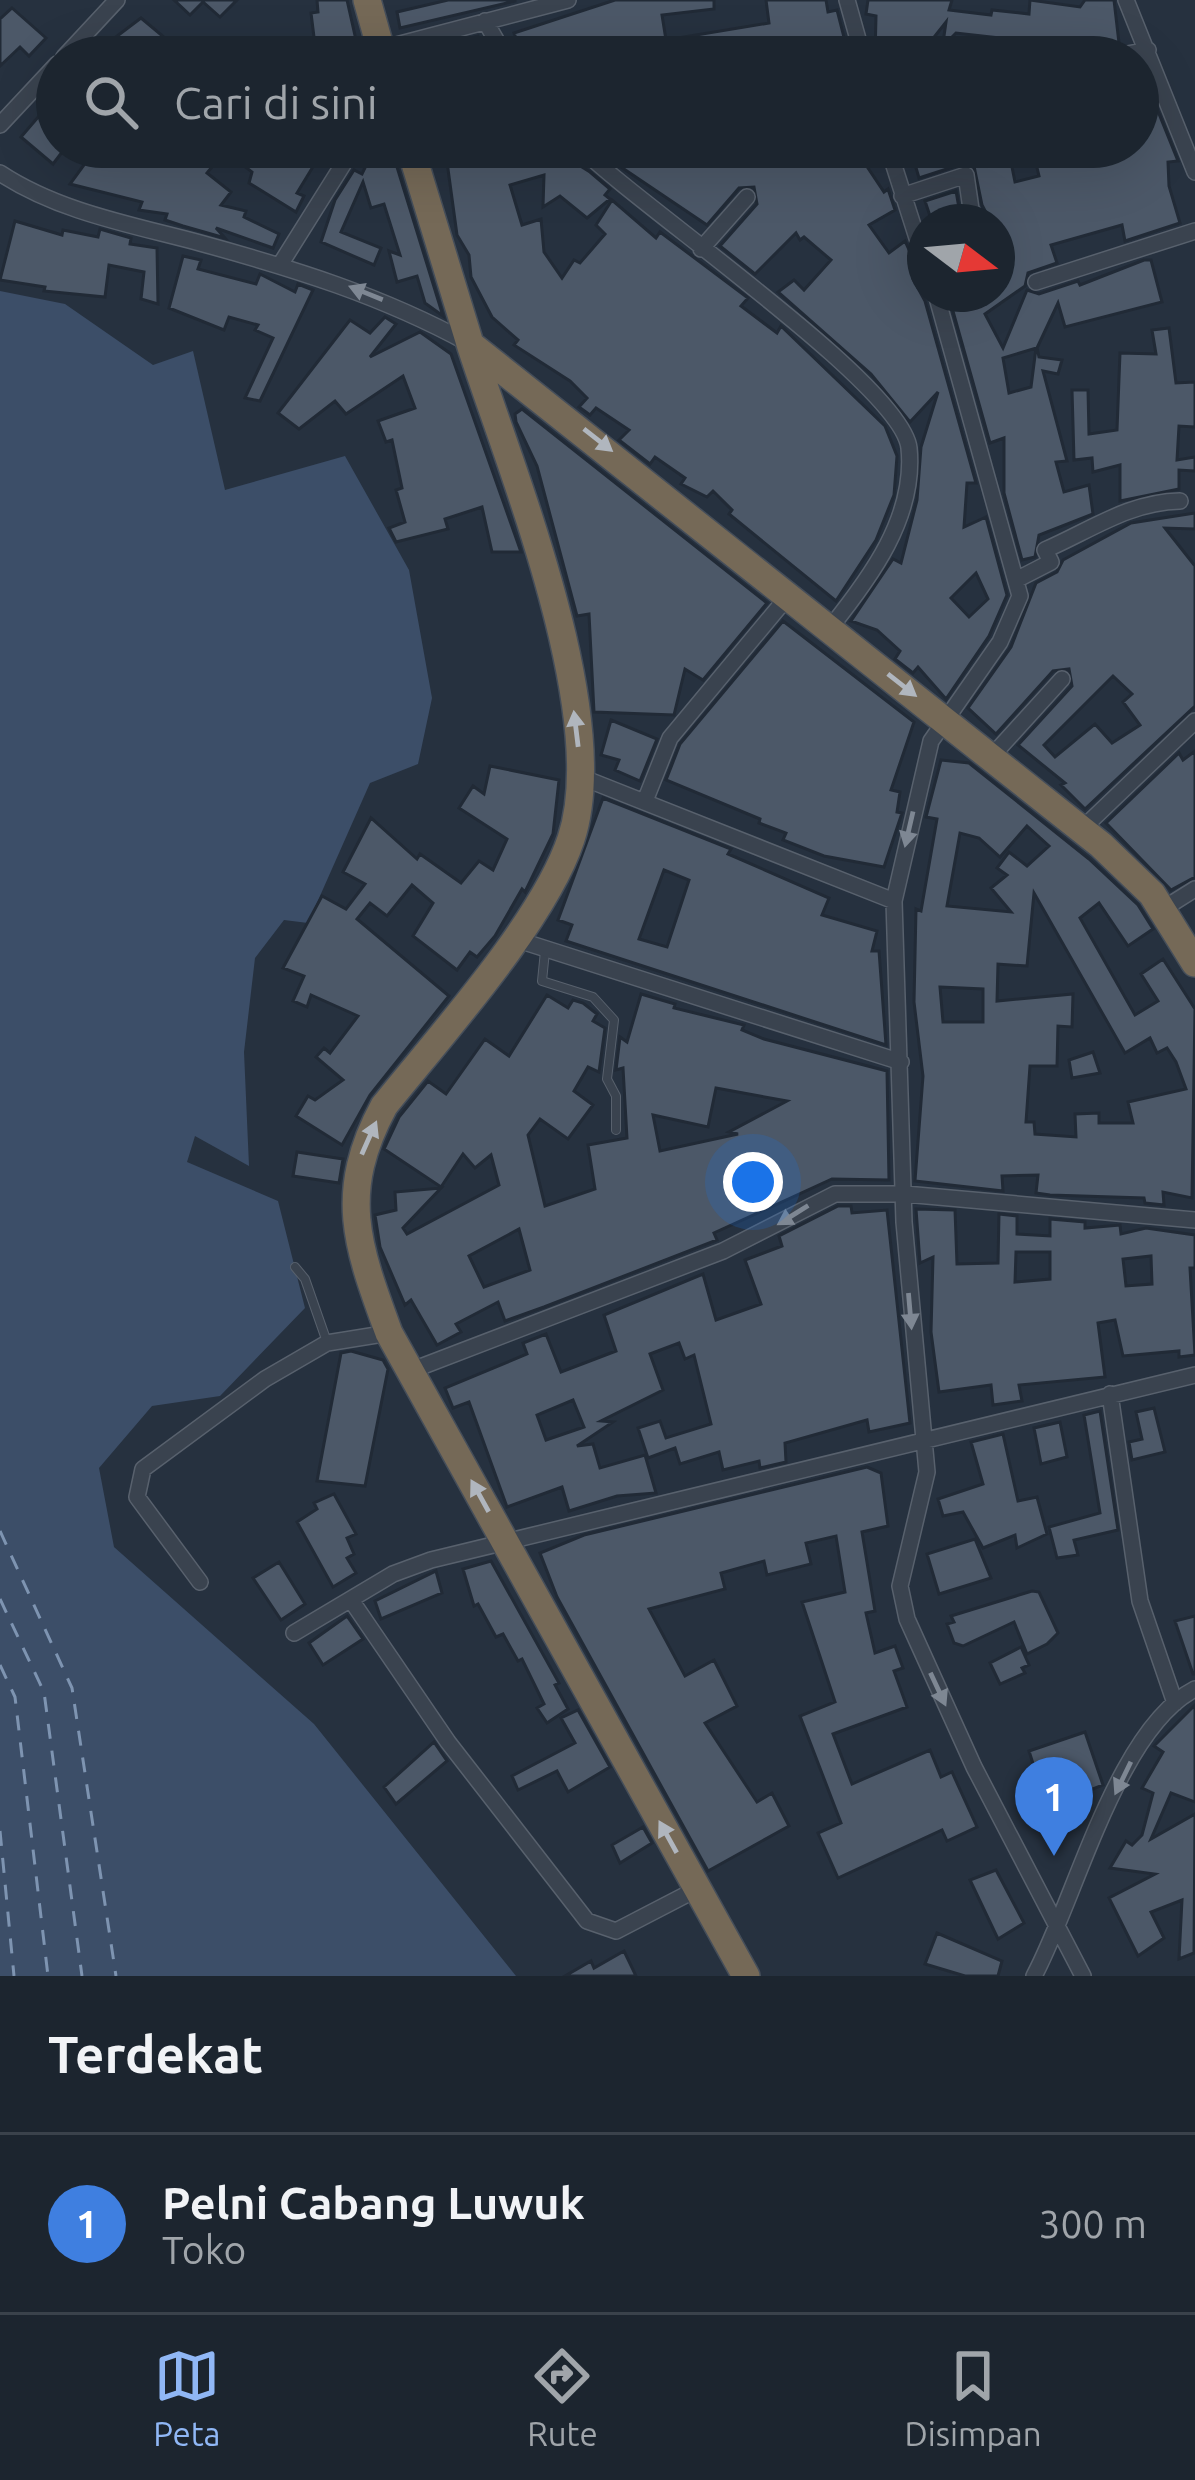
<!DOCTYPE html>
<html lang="id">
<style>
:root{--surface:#1c252f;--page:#252d37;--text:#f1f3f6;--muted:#a0a5aa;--line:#3a424b;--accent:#90b7f5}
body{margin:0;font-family:Ubuntu,sans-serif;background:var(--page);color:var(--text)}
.compass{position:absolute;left:907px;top:204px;width:108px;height:108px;border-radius:50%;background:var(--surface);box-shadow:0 12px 48px #0002;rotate:106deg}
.you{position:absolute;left:753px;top:1182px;width:42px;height:42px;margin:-30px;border:9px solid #fff;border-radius:50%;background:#1a73e8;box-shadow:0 0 0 18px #1a73e833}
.badge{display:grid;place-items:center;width:78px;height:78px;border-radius:50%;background:var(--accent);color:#fff;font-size:39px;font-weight:700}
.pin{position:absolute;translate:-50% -99px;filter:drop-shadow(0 3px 6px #0008)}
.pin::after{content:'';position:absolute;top:63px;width:42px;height:36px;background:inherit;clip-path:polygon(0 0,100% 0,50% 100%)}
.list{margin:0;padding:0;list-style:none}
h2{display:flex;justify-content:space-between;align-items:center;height:156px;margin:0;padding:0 48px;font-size:51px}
h2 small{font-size:39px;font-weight:400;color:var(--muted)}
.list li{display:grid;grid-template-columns:78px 1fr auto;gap:36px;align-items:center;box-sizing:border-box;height:180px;padding:0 48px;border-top:3px solid var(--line)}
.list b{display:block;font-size:45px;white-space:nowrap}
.list p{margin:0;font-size:39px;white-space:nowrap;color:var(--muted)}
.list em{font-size:39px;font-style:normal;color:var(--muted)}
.icon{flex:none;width:66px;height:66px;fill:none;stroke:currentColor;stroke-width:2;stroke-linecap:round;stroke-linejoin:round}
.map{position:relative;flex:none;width:1195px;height:1976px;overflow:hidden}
.search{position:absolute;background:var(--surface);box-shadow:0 12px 48px #0002;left:36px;right:36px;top:36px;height:132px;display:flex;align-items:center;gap:30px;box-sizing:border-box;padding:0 42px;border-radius:66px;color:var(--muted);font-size:45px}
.sheet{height:336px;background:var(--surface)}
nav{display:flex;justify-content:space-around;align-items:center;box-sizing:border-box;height:168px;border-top:3px solid var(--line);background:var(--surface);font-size:33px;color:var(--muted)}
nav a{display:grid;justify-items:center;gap:6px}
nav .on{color:var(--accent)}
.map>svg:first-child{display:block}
</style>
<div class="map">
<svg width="1195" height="1976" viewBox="0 0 1195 1976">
<rect width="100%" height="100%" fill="#26313f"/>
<path fill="#3c4e68" d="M0 291 65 304 153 365 193 351 225 490 345 456 409 570 432 698 418 764 370 783 308 923 284 920 255 958 244 1052 249 1166 195 1136 187 1162 278 1201 305 1308 220 1396 152 1406 99 1468 114 1547 314 1724 516 1976H0Z"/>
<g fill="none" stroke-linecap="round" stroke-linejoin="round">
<path stroke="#7e94b1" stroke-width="3" stroke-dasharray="15 12" stroke-linecap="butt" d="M0 1531 72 1688 116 1976
M0 1599 44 1692 82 1976
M0 1665 15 1697 48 1976
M0 1831 14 1976"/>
</g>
<path fill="#4c5868" stroke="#212a36" stroke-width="3" fill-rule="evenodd" d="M174 0H237L220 17 203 2 190 15Z
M317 0H347L358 49 332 57H287L315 45 311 13 318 12Z
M448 0H515V1L400 28 397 12Z
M615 0H714V9L662 15 666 40 769 23 766 0H826L828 12 837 10 849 57H523L514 33Z
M868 0H952L949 10 991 15 992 10 1029 14 1030 0 1080 7 1085 0H1114L1119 43 1080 53 1062 45 956 33 944 45 955 57H941L946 22 920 55 890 46 891 57H875L876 16 866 14Z
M12 8 46 38 29 56 20 47 0 66V19Z
M141 18 165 38 145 57H110L100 49Z
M478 36 483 57H413V53Z
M1145 79 1178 161 1168 162 1169 186 1180 223 1125 241 1122 225 1051 245 1057 263 1028 273 1025 286 985 314 1003 348 1027 290 1039 294 1078 281 1080 285 1144 260H1151L1162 302 1065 327 1058 303 1037 348 1039 357 1062 360 1058 374 1043 371 1067 461 1056 462 1064 492 1089 485 1093 514 1039 535 1035 557 1022 560 1004 493V438L990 443 949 297 997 294V222H991L982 205 974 166 962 164 919 178 910 147H1008L1015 182 1039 176 1032 147H1138V81ZM1036 348 1031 387 1009 393 1003 358Z
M57 95V147H66L53 164 21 137Z
M97 147H325L297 193 304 196 296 212 249 183 252 172 225 151 207 173 231 192 221 205 246 211 244 217 279 234 273 248 216 228 225 238 183 226 165 220 167 214 139 210 142 202 70 184Z
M375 147H388L383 159 397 167 443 316 425 303 417 276 397 282 389 251 400 255 384 204 371 208 363 182 341 232 381 248 374 265 321 242 335 200 354 170 362 174Z
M445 147H550L590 172 610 189 605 195 610 199 587 218 560 196 543 207 544 175 510 185 522 225 541 219 544 252 562 278 574 260 580 263 605 234 596 225 612 200 656 238 660 232 748 298 741 306 777 333 781 326 885 426 897 456 894 495 876 540 836 601 729 514 732 510 713 491 707 497 681 484 685 478 655 457 650 464 619 440 629 430 596 408 590 415 579 407 587 398 570 381 514 345 518 340 492 317 471 277 469 255 457 235Z
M614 147H793L805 166 854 147 884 192 888 189 895 210 869 225 889 253 905 241 920 274 913 279 925 301 976 483H967L964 527 986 517 1007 595 989 636 946 699 918 667 913 673 895 659 900 651 877 630 851 621 893 559 901 563 917 500 921 447 938 392 910 422 871 374 778 292 794 280 804 290 831 260 804 237 800 240 796 233 755 274 720 246 757 204 754 187 739 188 707 225 618 165 606 155ZM976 573 988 599 969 617 951 598Z
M956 191 959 208 930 216 925 201Z
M15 221 62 235 63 230 98 237 100 229 131 238 130 244 157 248 158 304 141 299 144 272 109 265 105 297 44 291 45 287 0 280Z
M183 256 201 260 198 269 256 284 260 274 295 292 298 284 313 290 260 401 245 398 273 338 255 330 258 325 229 317 224 330 169 308Z
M385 317 396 324 370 357 420 332 451 354 521 552H492L482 507 445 519 448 529 396 542 389 528 405 522 396 490 402 488 392 440 386 442 378 421 415 408 403 376 346 414 335 401 299 429 278 413 350 320 370 333Z
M1169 328 1176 383 1195 382V427L1179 426 1177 460 1195 457V471L1179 470V489L1120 501V465L1093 472 1092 458 1074 460 1072 390H1088L1089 434 1117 430 1120 353 1156 354 1152 330Z
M522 409 767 603 703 680 685 669 674 715 594 712 589 614 577 616 537 466 516 422 515 414Z
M1195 513V529L1165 528 1195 566V706L1085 809 1061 785 1065 783 1018 745 1072 686 1069 669 1053 671 996 734 968 708 1011 647 1036 583 1057 572 1063 560 1131 523ZM1113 676 1132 694 1123 702 1140 725 1112 743 1095 724 1055 757 1044 745Z
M783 621 914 722 891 790 900 792 897 812 902 813 884 867 824 856 783 840 786 833 759 823 760 819 666 780 680 744Z
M611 720 657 739 640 781 615 770 619 760 601 755Z
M1195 751V877L1171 890 1106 823 1179 753 1183 760Z
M941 760 969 763 1089 859 1138 905 1153 929 1128 946 1099 903 1080 918 1135 1015 1158 1001 1141 974 1163 959 1195 1009 1192 1198 1163 1192 1164 1205 1145 1203 1144 1198 1050 1195 1036 1193 1038 1175 1002 1176 1003 1191 915 1181 923 1076 914 1002 916 909 921 911 937 819 926 817ZM1027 826 1049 846 1027 866 1009 852 997 868 1007 875 991 888 1011 912 947 906 960 833 979 838 1000 857ZM1034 893 1125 1053 1150 1038 1157 1053 1167 1048 1176 1062 1186 1089 1128 1102 1133 1123H1099V1113L1075 1114 1076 1137 1035 1134 1034 1122H1026L1030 1066H1057L1058 1026 1072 1027 1073 994 997 1001 998 964 1027 966ZM940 987 983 989V1022H943Z
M490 766 559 780 553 834 525 892 522 889 495 936 477 957 470 952 457 970 413 936 433 903 412 885 387 916 370 903 357 919 449 996 370 1095 342 1145 296 1116 308 1096 315 1100 343 1080 316 1057 324 1048 330 1053 358 1016 311 995 307 1007 293 1001 304 976 283 968 322 896 346 909 365 884 343 872 371 818 417 859 420 854 461 883 479 861 493 870 507 839 459 808 473 786 484 794Z
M603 798 731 849 728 854 829 898 822 915 877 931 872 951H879L886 1045 566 941 572 925 558 920ZM664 870 689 880 667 947 639 939Z
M641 994 675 1004 674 1008 744 1025 742 1030 764 1039 887 1071 889 1180 832 1179 714 1233 717 1240 544 1307 505 1321 498 1302 456 1324 461 1332 437 1345 411 1300 405 1305 380 1247 375 1215 396 1210 395 1192 441 1188 403 1228 407 1234 499 1185 491 1155 475 1168 463 1154 441 1187 384 1149 399 1117 428 1081 446 1094 485 1039 509 1056 547 995 568 1008 573 1000 583 1003 597 1014 593 1021 605 1028 599 1072 588 1067 574 1091 593 1105 568 1139 540 1119 528 1135 545 1206 595 1189 588 1145 627 1138 623 1068 616 1070 620 1037 627 1042ZM716 1088 787 1101 729 1132 738 1134 660 1151 653 1115 708 1127ZM519 1229 530 1270 484 1287 469 1256Z
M1093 1052 1100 1073 1072 1078 1069 1060Z
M297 1152 343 1159 339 1183 293 1176Z
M838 1206H851L852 1213 887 1210 910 1423 869 1432 867 1420 785 1443 786 1462 760 1468 759 1461 723 1470 719 1452 680 1464 675 1448 648 1458 638 1428 660 1421 666 1438 711 1424 694 1355 685 1359 679 1343 650 1354 663 1390 601 1421 613 1422 577 1446 593 1444 600 1468 645 1455 656 1493 617 1496 569 1511 562 1487 507 1507 469 1402 453 1408 445 1388 527 1354 523 1343 546 1334 561 1372 616 1351 604 1315 703 1274 716 1320 761 1304 745 1260 782 1246 779 1236ZM573 1400 584 1427 546 1440 537 1415Z
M916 1209 955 1210 957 1264 998 1263 999 1214 1017 1216V1234L1050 1236V1219L1085 1222V1228L1120 1225 1121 1234 1146 1228 1195 1235V1268H1190L1195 1355 1179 1357V1351L1123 1356 1115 1320 1098 1323 1105 1377 1019 1385 1022 1401 993 1405 991 1385 939 1392 931 1332 933 1257 920 1263ZM1016 1252H1050V1279L1015 1282ZM1151 1256 1152 1284 1126 1286 1123 1259Z
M351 1351 383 1360 388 1369 365 1486 317 1481 341 1353Z
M1154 1408 1165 1452 1132 1460 1129 1442 1142 1439 1136 1412Z
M1100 1411 1118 1530 1074 1540 1078 1555 1057 1558 1049 1527 1100 1513 1084 1415Z
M1060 1422 1067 1457 1041 1464 1034 1428Z
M1003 1434 1018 1501 1037 1497 1047 1534 1017 1548 1015 1535 983 1548 963 1512 943 1516 938 1499 983 1484 971 1442Z
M867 1467 881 1473 888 1526 862 1532 875 1611 866 1613 875 1653 895 1646 903 1668 894 1671 907 1707 833 1734 852 1784 930 1750 941 1777 952 1772 977 1827 947 1841 942 1830 838 1878 818 1833 841 1823 800 1716 835 1702 802 1602 845 1592 836 1536 806 1543 811 1564 767 1575 764 1561 721 1573 725 1589 649 1609 685 1676 714 1660 737 1706 705 1723 757 1802 772 1793 789 1826 708 1871 557 1597 540 1553 584 1535Z
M334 1494 356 1534 347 1538 354 1554 347 1558 356 1573 333 1587 297 1522 317 1509 314 1503Z
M975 1539 991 1578 939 1594 927 1554Z
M491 1561 559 1683 555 1685 568 1709 547 1723 537 1708 544 1704 522 1659 518 1661 503 1634 496 1637 478 1604 474 1606 463 1569Z
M279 1562 305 1604 281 1620 253 1578Z
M436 1571 442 1593 381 1619 375 1601Z
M1032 1591 1039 1592 1058 1633 1047 1644 1027 1654 1014 1622 963 1646 954 1643 947 1624 954 1622 951 1616Z
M347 1616 363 1639 323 1665 309 1643Z
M1195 1616V1674H1193L1175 1621Z
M1021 1647 1029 1665 1022 1668 1025 1673 1000 1684 990 1663Z
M1195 1705V1802L1171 1793 1151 1839 1195 1814 1194 1953 1179 1959 1182 1900 1151 1912 1164 1938 1138 1956 1109 1898 1155 1874 1110 1868 1126 1841 1132 1845 1142 1835 1153 1793 1142 1788 1163 1752 1154 1746Z
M578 1710 610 1767 568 1792 557 1771 518 1790 512 1776 575 1743 561 1718Z
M1085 1732 1103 1785 1088 1791 1082 1775 1041 1789 1029 1751Z
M434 1742 447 1761 396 1804 384 1787Z
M643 1827 652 1843 620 1863 612 1845Z
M996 1870 1024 1923 998 1939 970 1880Z
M937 1933 1002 1961 998 1976H965L925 1964Z
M624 1951 636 1976H565L591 1961 594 1968Z"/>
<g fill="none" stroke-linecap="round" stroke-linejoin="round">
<defs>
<path id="lane" d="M545 951 542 981 593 997 614 1020 607 1079 616 1096V1130
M295 1267 305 1279 327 1342"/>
<path id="street" d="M847 0 863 57
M1126 0 1195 172
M485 21 506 57
M956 45 1061 57
M381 49 568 0
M64 57 117 0
M1112 57 1148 50
M0 125 57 64
M580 147C637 205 902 385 909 448 916 517 870 578 830 628
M888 147 925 263
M0 173C59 212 133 225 200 243 295 269 382 296 468 343
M902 196 966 175 971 209 979 222
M701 249 747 197
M280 265 354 147
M1036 282 1195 231
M936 294 1020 596 1000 642 931 741 894 901 904 1222 927 1472 900 1586 907 1619 974 1767 1083 1976
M1018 579 1051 562 1045 550C1091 530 1129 502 1180 501
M992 756 1062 679
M581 777 894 901
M645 801 670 738 789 595
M1081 830 1195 721
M1163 909 1195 889
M515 939 901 1062
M410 1371 723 1251 835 1194H905L1195 1220
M1110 1394 1140 1601 1175 1703
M200 1582 137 1497 143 1469 265 1379 327 1343 389 1333
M351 1600 448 1742 587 1921 616 1931 697 1889
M294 1633 393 1574 431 1560 1195 1375
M1034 1976C1075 1900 1117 1729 1195 1689"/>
<path id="highway" d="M367 0 383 57
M410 147C430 213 450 280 471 347 511 470 612 715 571 839 544 921 440 1036 384 1106 337 1193 357 1246 389 1333L746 1976
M471 345 1101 845 1152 894 1195 963"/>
</defs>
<use href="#lane" stroke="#58616d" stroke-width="10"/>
<use href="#street" stroke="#58616d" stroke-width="18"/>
<use href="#highway" stroke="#454e5a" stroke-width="30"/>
<use href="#lane" stroke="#3a434f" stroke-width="8"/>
<use href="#street" stroke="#3a434f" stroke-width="15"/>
<use href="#highway" stroke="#756957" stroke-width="27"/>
</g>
<defs><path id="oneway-solid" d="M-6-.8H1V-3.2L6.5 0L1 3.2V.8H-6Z" transform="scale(3)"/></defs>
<g fill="#7e8793">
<use href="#oneway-solid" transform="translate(366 293) rotate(-158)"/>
<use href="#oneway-solid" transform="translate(909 829) rotate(103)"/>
<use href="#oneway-solid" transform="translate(793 1215) rotate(148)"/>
<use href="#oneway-solid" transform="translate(910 1311) rotate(85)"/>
<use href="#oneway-solid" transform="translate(938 1689) rotate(65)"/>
<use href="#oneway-solid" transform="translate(1123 1778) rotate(116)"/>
</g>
<g fill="#b0b6be">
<use href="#oneway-solid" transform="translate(598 440) rotate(38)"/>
<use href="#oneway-solid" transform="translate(902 685) rotate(38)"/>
<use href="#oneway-solid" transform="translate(576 729) rotate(-97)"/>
<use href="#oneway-solid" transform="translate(369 1138) rotate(-66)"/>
<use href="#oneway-solid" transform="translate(480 1496) rotate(-119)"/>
<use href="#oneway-solid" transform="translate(668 1837) rotate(-119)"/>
</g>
</svg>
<svg class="compass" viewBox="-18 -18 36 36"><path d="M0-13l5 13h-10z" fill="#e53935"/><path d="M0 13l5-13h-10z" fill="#a0a5aa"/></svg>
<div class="you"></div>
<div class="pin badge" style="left:1054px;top:1856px;background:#3f7fe0">1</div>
<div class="search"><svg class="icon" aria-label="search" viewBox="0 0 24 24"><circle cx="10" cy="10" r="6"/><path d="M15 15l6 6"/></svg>Cari di sini</div>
</div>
<section class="sheet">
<h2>Terdekat<small></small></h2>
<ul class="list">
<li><span class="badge" style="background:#3f7fe0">1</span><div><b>Pelni Cabang Luwuk</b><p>Toko</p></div><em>300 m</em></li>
</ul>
</section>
<nav>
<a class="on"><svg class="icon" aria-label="map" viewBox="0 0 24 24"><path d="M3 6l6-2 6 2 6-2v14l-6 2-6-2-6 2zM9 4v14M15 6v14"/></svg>Peta</a>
<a><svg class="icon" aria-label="directions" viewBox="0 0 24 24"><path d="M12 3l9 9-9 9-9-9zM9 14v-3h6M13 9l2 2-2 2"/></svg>Rute</a>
<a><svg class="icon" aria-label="saved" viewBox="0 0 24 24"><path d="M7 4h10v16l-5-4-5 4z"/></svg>Disimpan</a>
</nav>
